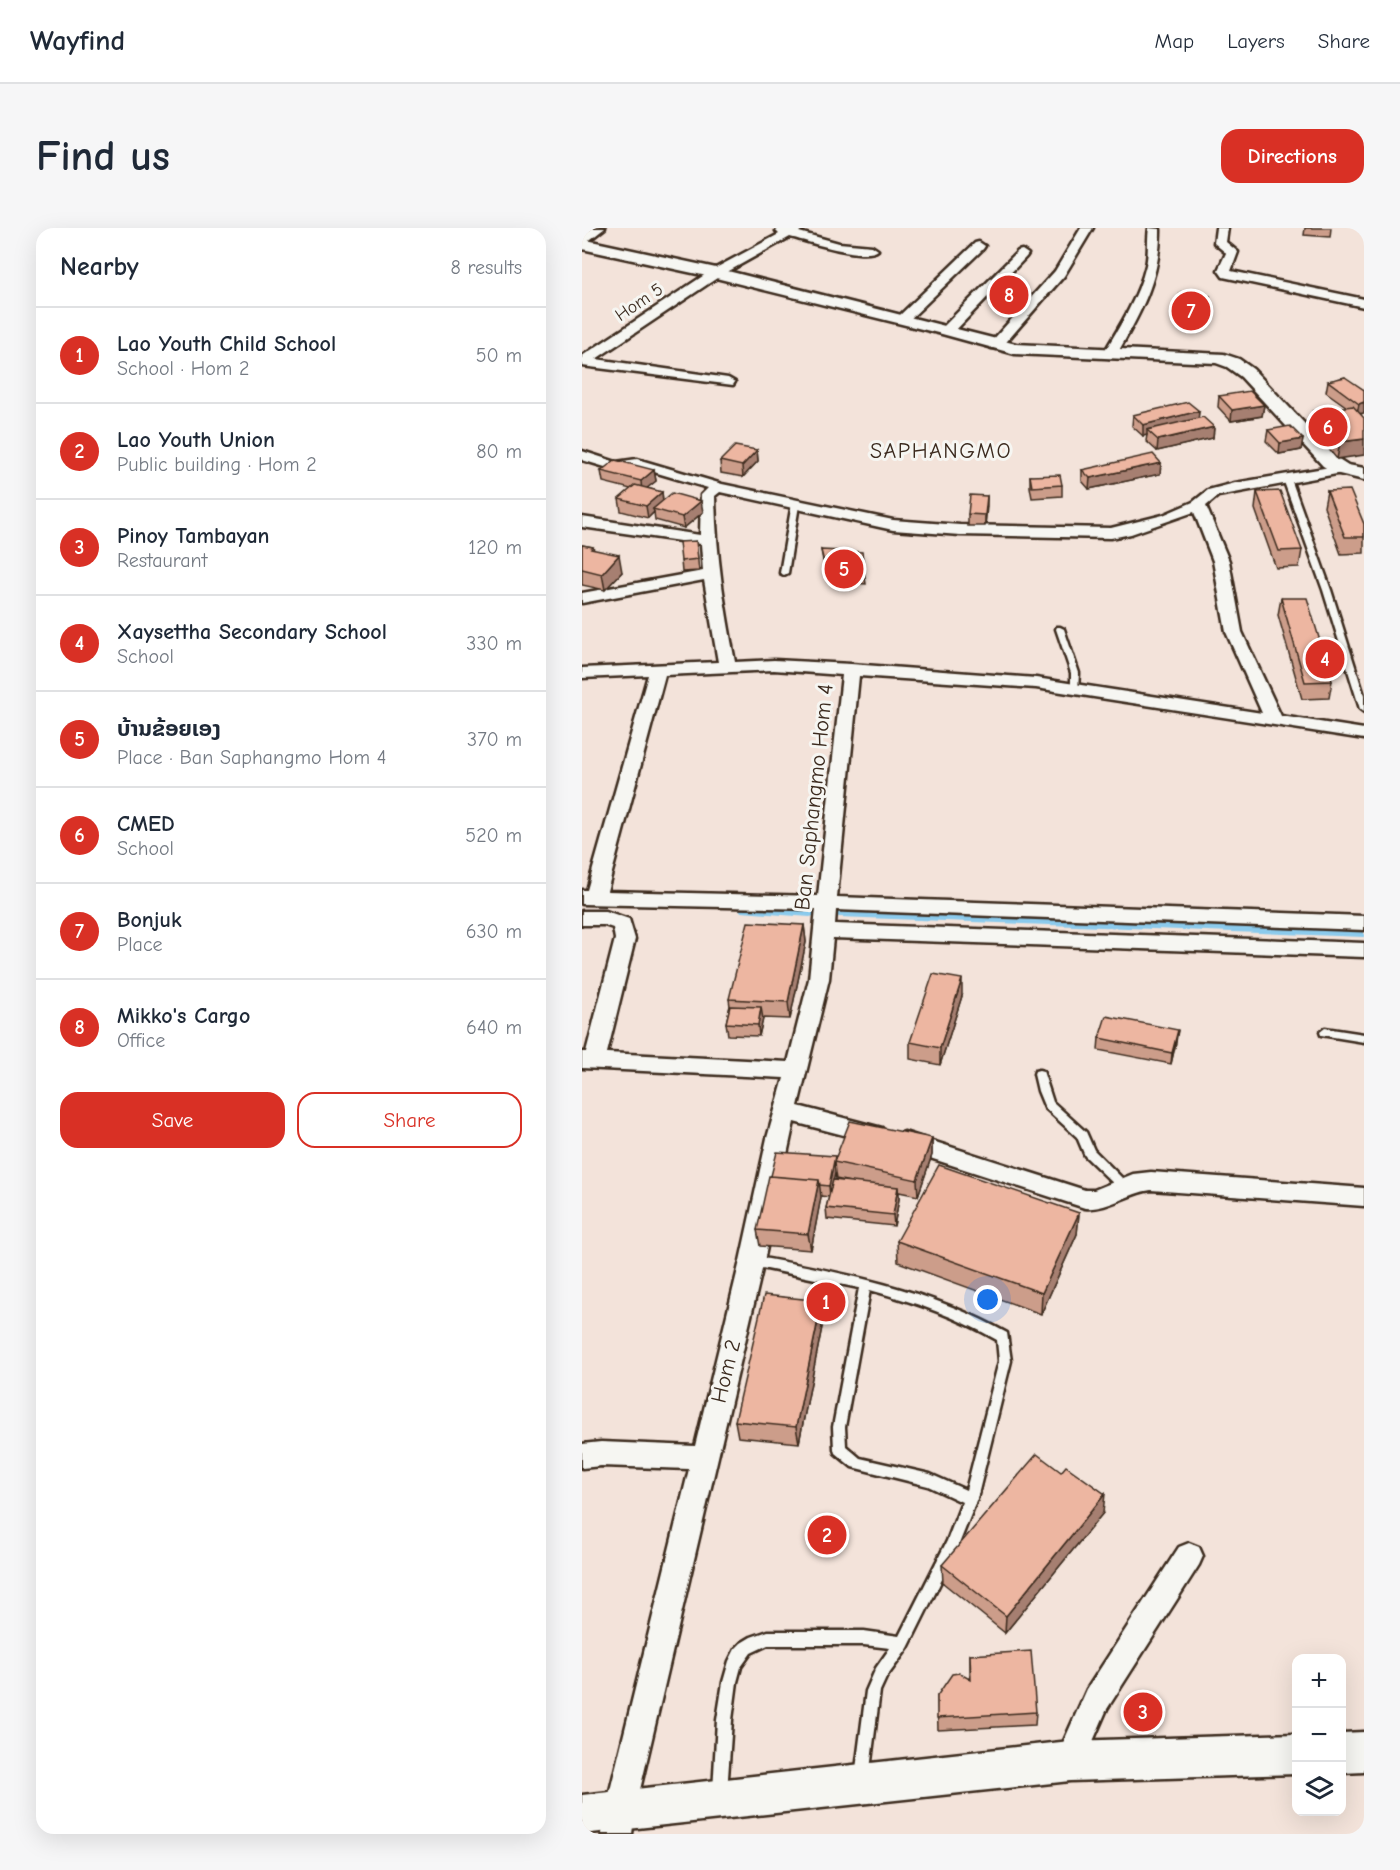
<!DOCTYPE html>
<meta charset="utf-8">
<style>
:root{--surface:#fff;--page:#f6f6f7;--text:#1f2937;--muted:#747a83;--line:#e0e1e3;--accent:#d93025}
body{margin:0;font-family:"Comic Neue","Noto Sans Lao",sans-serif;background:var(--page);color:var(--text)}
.controls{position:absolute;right:18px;bottom:18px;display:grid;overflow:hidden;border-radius:12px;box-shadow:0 6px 24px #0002}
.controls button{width:54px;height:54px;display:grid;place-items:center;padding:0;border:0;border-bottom:2px solid var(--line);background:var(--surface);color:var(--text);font:30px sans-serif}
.you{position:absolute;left:406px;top:1072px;width:21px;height:21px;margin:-15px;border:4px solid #fff;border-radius:50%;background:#1a73e8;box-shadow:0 0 0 9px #1a73e833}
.badge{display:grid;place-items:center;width:39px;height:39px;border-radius:50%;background:var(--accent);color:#fff;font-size:20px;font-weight:700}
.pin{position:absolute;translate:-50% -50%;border:3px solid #fff;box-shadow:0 2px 6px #0006}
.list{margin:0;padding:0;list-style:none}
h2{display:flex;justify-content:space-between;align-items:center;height:78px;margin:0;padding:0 24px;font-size:26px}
h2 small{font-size:20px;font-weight:400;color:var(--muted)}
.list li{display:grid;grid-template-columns:39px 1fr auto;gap:18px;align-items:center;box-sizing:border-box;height:96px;padding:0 24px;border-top:2px solid var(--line)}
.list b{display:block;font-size:22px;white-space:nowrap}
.list p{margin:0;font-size:20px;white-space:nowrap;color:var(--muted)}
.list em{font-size:20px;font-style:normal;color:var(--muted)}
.actions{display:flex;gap:12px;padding:18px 24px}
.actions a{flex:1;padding:14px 0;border:2px solid var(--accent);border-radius:18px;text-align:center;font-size:21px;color:var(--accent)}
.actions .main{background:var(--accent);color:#fff}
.icon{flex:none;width:33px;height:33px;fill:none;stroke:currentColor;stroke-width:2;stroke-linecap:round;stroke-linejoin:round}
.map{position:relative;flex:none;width:782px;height:1606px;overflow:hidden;border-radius:18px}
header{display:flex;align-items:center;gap:36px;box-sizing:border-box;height:84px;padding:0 30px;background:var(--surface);border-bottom:2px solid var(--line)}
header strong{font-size:28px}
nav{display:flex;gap:33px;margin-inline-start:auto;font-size:21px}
.intro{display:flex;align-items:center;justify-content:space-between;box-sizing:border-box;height:144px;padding:0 36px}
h1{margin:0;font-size:42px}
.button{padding:15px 27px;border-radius:18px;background:var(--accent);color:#fff;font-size:21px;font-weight:700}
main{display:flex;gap:36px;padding:0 36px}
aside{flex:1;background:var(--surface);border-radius:18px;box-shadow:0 6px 24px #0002}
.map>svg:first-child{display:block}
</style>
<header>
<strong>Wayfind</strong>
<nav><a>Map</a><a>Layers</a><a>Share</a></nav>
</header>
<div class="intro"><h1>Find us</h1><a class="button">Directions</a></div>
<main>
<aside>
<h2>Nearby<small>8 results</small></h2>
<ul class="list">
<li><span class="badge">1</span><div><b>Lao Youth Child School</b><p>School · Hom 2</p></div><em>50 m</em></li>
<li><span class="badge">2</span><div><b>Lao Youth Union</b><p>Public building · Hom 2</p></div><em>80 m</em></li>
<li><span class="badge">3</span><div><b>Pinoy Tambayan</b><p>Restaurant</p></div><em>120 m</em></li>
<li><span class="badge">4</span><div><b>Xaysettha Secondary School</b><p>School</p></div><em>330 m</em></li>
<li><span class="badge">5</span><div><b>ບ້ານຂ້ອຍເອງ</b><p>Place · Ban Saphangmo Hom 4</p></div><em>370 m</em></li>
<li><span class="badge">6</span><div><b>CMED</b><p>School</p></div><em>520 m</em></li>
<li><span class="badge">7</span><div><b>Bonjuk</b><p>Place</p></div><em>630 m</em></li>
<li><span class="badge">8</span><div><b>Mikko's Cargo</b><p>Office</p></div><em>640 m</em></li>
</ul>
<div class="actions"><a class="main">Save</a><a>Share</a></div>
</aside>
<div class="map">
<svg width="782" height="1606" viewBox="0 0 782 1606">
<rect width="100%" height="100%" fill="#f3e3da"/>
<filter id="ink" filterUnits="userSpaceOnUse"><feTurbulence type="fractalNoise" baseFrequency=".0167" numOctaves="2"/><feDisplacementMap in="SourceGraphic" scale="12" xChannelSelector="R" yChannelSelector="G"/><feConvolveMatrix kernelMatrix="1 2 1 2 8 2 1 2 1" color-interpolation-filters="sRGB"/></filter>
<g filter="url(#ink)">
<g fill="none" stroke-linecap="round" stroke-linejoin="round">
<path fill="#8bcaec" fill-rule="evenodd" d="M166 672 228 675 235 677 238 682 235 687 228 689 159 684 156 679 159 674Z
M257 675 782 695V709L257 689 250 687 247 682 250 677Z"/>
<defs>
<path id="lane" d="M702 249 709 251 749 362 782 467V484L778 481 741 362 701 251Z
M210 275 217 277 206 345 202 347 198 345Z
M475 399H478L482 401 497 445 496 462H490L489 460V445L474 401Z
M743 800 782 806V814L739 807 738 804Z
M457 842 461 843 462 846 471 874 504 904 512 922 545 955 547 958 545 961 541 963 537 961 503 928 495 909 463 880 456 863 452 846 453 843Z
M170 1028C258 1044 347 1061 425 1105L429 1133 395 1271 375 1321 326 1420 304 1450 298 1463 287 1549 285 1554 280 1556 275 1554 273 1549 284 1463 294 1440 308 1420 282 1417H186L169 1425 159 1439 155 1454 150 1492 145 1564 143 1569 138 1571 133 1569 131 1564 135 1492 141 1454 147 1433 153 1421 159 1415 169 1409 186 1403H282L317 1408 365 1313 380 1274 346 1258 270 1239 253 1225 252 1221 251 1199 277 1060 170 1038 166 1037 164 1033 166 1029ZM288 1062C333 1074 375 1089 415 1112L417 1133 384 1262 348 1246 278 1230 264 1218 263 1199Z"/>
<path id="street" d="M10 0H23L0 18V8Z
M222 0 217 4 257 15 290 18 296 22C283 33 225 13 208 9L138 48 14 131 146 150 153 154 151 157 0 138V128L130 42 197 6 194 3 196 1Z
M499 0H511L482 48 419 120H409L408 117 409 114 473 43Z
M567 0 578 1C579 49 558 86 535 126L528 130 523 129 521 126C538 98 556 70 564 37 567 25 565 12 567 0Z
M634 0H646L644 14 656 24 649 43 782 71V79L641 49 636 42 644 25 632 15Z
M397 14 403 18 401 21 325 94H317L315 91 317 88 393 15Z
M440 22 446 26 444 29 371 105H361L360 102 361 99 436 23Z
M0 223 34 234 55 231 140 256 311 292 378 297 529 300 581 287 611 274 626 262 653 255 760 237 765 238 767 241 760 245 636 268 624 278 647 333 660 404 699 488 782 501V511L454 460 277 448 255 669 782 688V702L254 682 253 696 782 715V729L251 710 247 751 216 878 300 900 303 906 300 912 292 915 212 894 182 1033 53 1583 50 1606H20L23 1583 107 1241 19 1238 0 1240V1216L19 1214 113 1218 158 1033 185 910 202 850 0 840V824H4L33 711 31 700 22 697H0V683H24L47 691 53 711 25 825 206 834 227 751 234 681 0 676V662H5L66 447 0 450V440L136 434 122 352 0 375V365L121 343 119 316 0 299V289L118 307 119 267 126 260 55 239 33 242 0 232ZM138 264 311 302 378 307 529 310 549 306 612 284 631 333 644 404 680 485 454 450 269 436 192 432 153 434C142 377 134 326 133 268ZM192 442 260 447 236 668 25 663 83 447Z
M322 904 503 962H512L551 946 569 944 782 960V978L569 962C546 965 526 982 503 980L314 919 311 913 314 907Z
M607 1315 617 1319 621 1328 617 1337 525 1481 498 1543 488 1548 478 1543 473 1533 505 1461 597 1319Z"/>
<path id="secondary" d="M0 11 134 40 434 116 642 126 657 131 671 141 755 230 766 237 782 240V252L753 245 741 238 659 149 645 139 634 135 433 126 360 106 134 50 0 21Z
M782 1504V1544L760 1545V1505Z
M714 1506V1546L488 1553 0 1606V1567L488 1513Z"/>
</defs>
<use href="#lane" stroke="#3b2a1e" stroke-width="5"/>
<use href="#street" stroke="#3b2a1e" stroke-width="5"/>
<use href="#secondary" stroke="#3b2a1e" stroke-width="5"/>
<use href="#lane" fill="#f6f6f2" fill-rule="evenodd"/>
<use href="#street" fill="#f6f6f2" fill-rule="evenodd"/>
<use href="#secondary" fill="#f6f6f2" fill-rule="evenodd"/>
</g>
<path fill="#cc9d8a" stroke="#3b2a1e" stroke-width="1.5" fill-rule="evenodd" d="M723 0H749L748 9 722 7Z
M593 78H627L621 92 592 89Z
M763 149 782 185 778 186 755 231 728 199 731 183 765 179 744 164 746 153Z
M637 168 682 177 680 188 649 193 636 179Z
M617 183 616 190 632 199 631 210 575 223 564 213 565 207 561 208 550 198 551 187Z
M686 202 721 211 719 222 697 226 684 213Z
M175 222 176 233 161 249 139 245 138 233Z
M579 235 578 246 507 261 500 253V242Z
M72 242 74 253 65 260 80 264 81 272 121 284 102 300 73 292 72 284 66 290 39 283 37 271 49 261 21 254 19 243Z
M448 248 480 257V268L450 270 448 259Z
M745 263 782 296V325L759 326 742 279Z
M675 264 720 322 717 339 694 340 673 281Z
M405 268 403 298H386V286Z
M114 313 117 343 100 344 99 333Z
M0 317 11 319 12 322 40 344 23 362 0 357Z
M239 322 283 350 284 356 245 353Z
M699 370 750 453 747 470 720 471 696 387Z
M222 697 224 714 208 791 181 790 177 808 146 807 144 795 148 778 147 771Z
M380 768 358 837 328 831V814Z
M517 810 594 814 589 836 516 822Z
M350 910V927L336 968 317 964V971L312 998 245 991 244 980 247 969 239 968 229 1022 178 1018 175 1002 253 931ZM253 945 254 951 273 955 251 952Z
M497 985 495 1006 459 1086 316 1034 315 1013Z
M240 1073 242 1089 217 1215 156 1209 153 1193Z
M521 1285 423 1405 361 1355 360 1337Z
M388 1427 454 1484 453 1497 356 1502 355 1468 388 1451Z"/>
<path fill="#a67f71" stroke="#3b2a1e" stroke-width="1.5" d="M628 68 627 78 621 92 622 82Z
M782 174V185L775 186 777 176Z
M682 177 680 188 649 193 650 182Z
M617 183 616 194 565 202V207L561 208V197Z
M632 199 631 210 575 223 576 212Z
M721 211 719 222 697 226 698 215Z
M782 211V227L755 231 758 214Z
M175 222 176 233 161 249 160 238Z
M579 235 578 246 507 261 508 250Z
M72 242 74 253 60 264 59 253Z
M80 264 81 275 71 281 72 284 66 290 64 278Z
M405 268V279L403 298V287Z
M119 273 121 284 102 300 100 289Z
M37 327 40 344 23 362 20 346Z
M222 697 224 714 208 791 206 774Z
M380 751V768L358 837V820Z
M179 779 181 791 177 808 176 797Z
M596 802 594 814 589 836 590 825Z
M350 910V927L336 968 335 952Z
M253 928 252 934 253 945 248 969 247 958Z
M237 952 239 969 229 1022 226 1006Z
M316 959 317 971 312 998 311 987Z
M497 985 495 1006 459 1086 460 1065Z
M240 1073 242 1089 217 1215 214 1199Z
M523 1266 521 1285 423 1405 424 1388Z"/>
<path fill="#edb6a1" stroke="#3b2a1e" stroke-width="1.5" d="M599 64 628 68 622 82 593 78Z
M763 149 782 162V174L777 176 746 153Z
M668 163 682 177 650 182 637 168Z
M606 174 617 183 561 197 551 187Z
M771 178 782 190V211L758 214 731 183Z
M621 189 632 199 576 212 565 202Z
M708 198 721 211 698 215 686 202Z
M153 218 175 222 160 238 138 233Z
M571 226 579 235 508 250 500 242Z
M33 232 72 242 59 253 19 243Z
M478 247 480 257 450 259 448 248Z
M53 257 80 264 64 278 37 271Z
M768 262 782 296V309H763L745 263Z
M698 263 720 322 697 323 675 264Z
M90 265 119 273 100 289 71 281Z
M388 267 405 268 403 287 386 286Z
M114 313 116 331 99 333 97 314Z
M0 317 11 319 9 321 37 327 20 346 0 341Z
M239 322 280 324 283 350 245 347Z
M699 370H725L750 453 723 454Z
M166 694 222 697 206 774 147 771Z
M351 746 380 751 358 820 328 814Z
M148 778 179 779 176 797 144 795Z
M524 788 596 802 590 825 517 810Z
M268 893 350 910 335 952 252 934Z
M195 924 253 928 247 958 238 957 237 952 189 948Z
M357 937 497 985 460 1065 315 1013Z
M187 948 237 952 226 1006 175 1002Z
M251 952 316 959 311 987 244 980Z
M182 1067 240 1073 214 1199 153 1193Z
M455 1226 479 1244 484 1238 523 1266 424 1388 360 1337Z
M449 1423 454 1484 355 1490V1468L370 1446 377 1445 389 1452 388 1427Z"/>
</g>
<g text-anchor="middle" stroke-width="6" stroke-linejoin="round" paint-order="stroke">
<g font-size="18" fill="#3b2a1e" stroke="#f6f6f2">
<text transform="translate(57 74) rotate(-34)" y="6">Hom 5</text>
</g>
<g font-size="22" letter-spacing="1.5" fill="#3b2a1e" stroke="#f6f6f2">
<text x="359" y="230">SAPHANGMO</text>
</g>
<g font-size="22" fill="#3b2a1e" stroke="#f6f6f2">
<text transform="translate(231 569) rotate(-84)" y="8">Ban Saphangmo Hom 4</text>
<text transform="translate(143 1143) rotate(-76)" y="8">Hom 2</text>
</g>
</g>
</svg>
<div class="controls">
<button>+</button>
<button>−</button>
<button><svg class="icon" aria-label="layers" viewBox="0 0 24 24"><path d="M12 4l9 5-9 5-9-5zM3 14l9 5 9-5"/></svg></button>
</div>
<div class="you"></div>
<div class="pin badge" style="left:244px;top:1074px">1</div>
<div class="pin badge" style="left:245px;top:1307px">2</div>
<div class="pin badge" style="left:561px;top:1484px">3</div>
<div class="pin badge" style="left:743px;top:431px">4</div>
<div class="pin badge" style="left:262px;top:341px">5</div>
<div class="pin badge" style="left:746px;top:199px">6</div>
<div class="pin badge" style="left:609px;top:83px">7</div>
<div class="pin badge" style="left:427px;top:67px">8</div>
</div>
</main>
